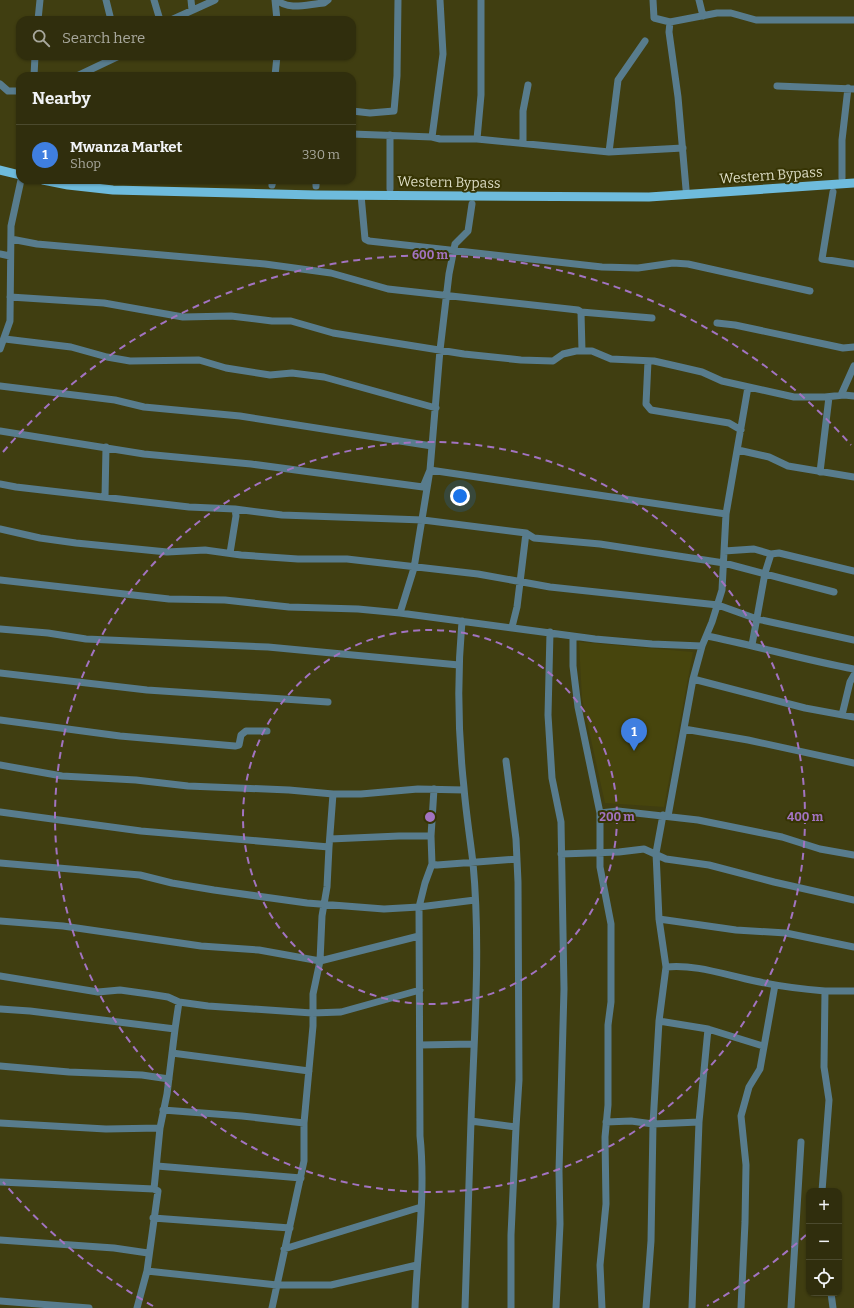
<!DOCTYPE html>
<meta charset="utf-8">
<style>
:root{--surface:#302e0d;--page:#383616;--text:#f1f3f6;--muted:#a8a89d;--line:#4b4a2e;--accent:#8bbbb9}
body{margin:0;font-family:Bitter,serif;background:var(--page);color:var(--text)}
.controls{position:absolute;right:12px;bottom:12px;display:grid;overflow:hidden;border-radius:8px;box-shadow:0 1px 3px #0004}
.controls button{width:36px;height:36px;display:grid;place-items:center;padding:0;border:0;border-bottom:1px solid var(--line);background:var(--surface);color:var(--text);font:20px sans-serif}
.you{position:absolute;left:460px;top:496px;width:14px;height:14px;margin:-10px;border:3px solid #fff;border-radius:50%;background:#1a73e8;box-shadow:0 0 0 6px #1a73e833}
.badge{display:grid;place-items:center;width:26px;height:26px;border-radius:50%;background:var(--accent);color:#fff;font-size:13px;font-weight:700}
.pin{position:absolute;translate:-50% -33px;filter:drop-shadow(0 1px 2px #0008)}
.pin::after{content:'';position:absolute;top:21px;width:14px;height:12px;background:inherit;clip-path:polygon(0 0,100% 0,50% 100%)}
.list{margin:0;padding:0;list-style:none}
h2{display:flex;justify-content:space-between;align-items:center;height:52px;margin:0;padding:0 16px;font-size:17px}
h2 small{font-size:13px;font-weight:400;color:var(--muted)}
.list li{display:grid;grid-template-columns:26px 1fr auto;gap:12px;align-items:center;box-sizing:border-box;height:60px;padding:0 16px;border-top:1px solid var(--line)}
.list b{display:block;font-size:15px;white-space:nowrap}
.list p{margin:0;font-size:13px;white-space:nowrap;color:var(--muted)}
.list em{font-size:13px;font-style:normal;color:var(--muted)}
.icon{flex:none;width:22px;height:22px;fill:none;stroke:currentColor;stroke-width:2;stroke-linecap:round;stroke-linejoin:round}
.map{position:relative;flex:none;width:854px;height:1308px;overflow:hidden}
.search{position:absolute;background:var(--surface);box-shadow:0 1px 3px #0004;left:16px;top:16px;width:340px;height:44px;display:flex;align-items:center;gap:10px;box-sizing:border-box;padding:0 14px;border-radius:12px;color:var(--muted);font-size:15px}
.panel{position:absolute;background:var(--surface);box-shadow:0 1px 3px #0004;left:16px;top:72px;width:340px;height:112px;border-radius:12px}
.map>svg:first-child{display:block}
</style>
<div class="map">
<svg width="854" height="1308" viewBox="0 0 854 1308">
<rect width="100%" height="100%" fill="#403e11"/>
<path fill="#47450d" d="M579 642 693 652 664 807 605 803 582 699Z"/>
<g fill="none" stroke-linecap="round" stroke-linejoin="round">
<path stroke="#587c8d" stroke-width="7" d="M106 0 111 20
M154 0 160 20
M191 0 192 10
M275 0 277 20
M277 0C289 11 308 4 324 3L328 0
M653 0 654 18 670 22
M699 0 703 16
M38 20 40 0
M171 20 215 0
M34 76 35 56
M77 76 119 56
M275 76 277 56
M0 84 8 91H20
M777 86 854 89
M352 111 370 113 394 111 397 76 398 0
M352 134 432 137 440 139H477L609 152 683 148
M390 135V189
M432 137 443 54 440 0
M477 139 481 95V0
M523 143V111L528 85
M609 152 618 80 645 41
M842 178V140L848 88
M272 185 273 180
M316 186V180
M686 189 678 97 669 32 670 22 717 13H731L756 20H854
M833 192 822 259 854 264
M361 195 365 239 369 241 602 267 638 268 673 263 688 264 810 291
M11 239 37 244 265 264 331 273 388 289 578 310 581 312 652 318
M0 254 10 256
M10 297 104 303 183 317 231 316 272 321H291L333 333 464 354 521 360 553 361 563 354 576 351H592L611 359 654 361 676 366 702 372 722 381 794 397H825L844 395 854 396
M581 312 582 351
M717 323 735 325 843 348 854 347
M5 339 71 347 107 357 130 361 199 360 226 368 270 375 292 373 324 377 436 408
M0 349 10 321 11 226 21 180
M648 361 646 404 651 410 729 423 741 430
M0 386 115 400 144 407 240 416 432 446
M841 395 854 366
M0 431 144 454 251 464 423 487 430 470 726 514
M738 450 769 457 788 466 854 477
M820 472 829 397
M0 484 16 487 189 507 235 509 236 516 230 553
M105 497 106 447
M235 509 282 515 423 520 526 533 534 538 600 544 724 563 834 592
M0 529 40 538 76 543 167 552 205 550 241 555 298 559H347L478 574 550 587 718 605 757 619 854 640
M724 551 754 549 771 554 779 553 854 571
M0 580 169 599 225 600 289 607 358 609 400 613 595 639 652 644 702 646 693 679 668 816
M400 613 414 568 430 470 440 350 449 274 455 244 468 231 472 204
M462 621C457 677 458 733 464 788 466 813 470 838 473 863 481 949 474 1036 471 1121L516 1127 511 1235V1308
M512 627 517 607 526 533
M0 629 48 633 86 639 268 647 459 665
M550 632 548 715 552 778 561 822 564 989 559 1171 560 1224 556 1308
M573 636V666L578 707 600 813V867L611 924V1002L608 1025V1105L605 1137 606 1204 600 1265 602 1308
M707 636C757 646 805 660 854 669
M752 645 765 573 771 554
M702 646 712 622 722 590 726 514 748 387
M0 673 147 690 328 702
M693 679 805 708 854 717
M842 715 850 682 854 675
M0 720 120 736 235 746 239 745 241 735 246 731H267
M684 729 748 740 854 763
M506 761 516 839 518 882 519 1080 516 1127
M0 765 62 776 136 780 188 786 289 790 333 794 329 847 141 831 0 812
M333 794H361L418 789 464 790
M600 813 618 811 698 820 782 837 820 849 854 855
M330 839 399 836H431
M561 854 619 852 644 849 666 859 709 865 774 882 854 900
M0 863 140 875 172 883 214 890 307 903 384 909 419 907 475 900
M432 864 437 865 517 859
M659 919 736 930 786 933 854 947
M0 921 63 926 201 946 259 950 320 961 419 936
M666 967C696 964 725 975 755 981 778 986 801 989 825 991
M0 976 98 992 120 990 149 994 168 997 179 1002 208 1006 312 1013 341 1012 420 990
M0 1009 30 1011 175 1029 167 1094 160 1128
M659 1021 708 1029 763 1046
M175 1029 179 1002
M420 1045 474 1044
M172 1053 309 1071
M0 1066 69 1072 142 1075 169 1079
M163 1110 242 1116 304 1123
M606 1122 631 1121 653 1124 699 1122
M0 1123 106 1129 160 1128 154 1189
M157 1166 301 1178
M0 1182 154 1189 158 1191 147 1271 137 1308
M822 1191 829 1100 824 1067 825 991H854
M153 1218 290 1228
M0 1240 114 1248 148 1253
M284 1249 421 1207
M147 1271 277 1285H331L417 1265
M831 1293 833 1308
M0 1301 89 1308
M272 1308 304 1161V1123L313 1026V994L320 961 322 916 327 887 329 847
M415 1308C417 1251 426 1194 420 1136L419 907 425 883 432 864 431 836 434 789
M465 1308 471 1121
M646 1308 651 1241 653 1124 659 1021 666 967 659 919 656 853 663 815
M692 1308 699 1122 708 1029
M741 1308 745 1222 746 1165 741 1116 749 1087 760 1069 775 985
M791 1308 801 1142"/>
<path stroke="#6ebbdc" stroke-width="9" d="M0 170 20 175
M43 180 68 185 113 190 316 195 649 197 854 183"/>
</g>
<g fill="none" stroke="#a273c1" stroke-width="2" stroke-dasharray="7 5">
<circle cx="430" cy="817" r="187"/>
<circle cx="430" cy="817" r="375"/>
<path d="M806 1235A562 562 0 0 1 707 1306M153 1306A562 562 0 0 1 3 1182M3 452A562 562 0 0 1 851 445"/>
</g>
<g text-anchor="middle" stroke-width="4" stroke-linejoin="round" paint-order="stroke">
<g font-size="14" fill="#ddddc5" stroke="#363404">
<text transform="translate(771 175) rotate(-4)" y="5">Western Bypass</text>
<text transform="translate(449 182) rotate(1)" y="5">Western Bypass</text>
</g>
</g>
<circle cx="430" cy="817" r="6" fill="#a273c1" stroke="#363404" stroke-width="2"/>
<g font-size="12" text-anchor="middle" font-weight="bold" fill="#a273c1" stroke="#363404" stroke-width="4" stroke-linejoin="round" paint-order="stroke">
<text x="430" y="259">600 m</text>
<text x="617" y="821">200 m</text>
<text x="805" y="821">400 m</text>
</g>
</svg>
<div class="controls">
<button>+</button>
<button>−</button>
<button><svg class="icon" aria-label="locate" viewBox="0 0 24 24"><circle cx="12" cy="12" r="6"/><path d="M12 2v4M12 18v4M2 12h4M18 12h4"/></svg></button>
</div>
<div class="you"></div>
<div class="pin badge" style="left:634px;top:751px;background:#3f7fe0">1</div>
<div class="search"><svg class="icon" aria-label="search" viewBox="0 0 24 24"><circle cx="10" cy="10" r="6"/><path d="M15 15l6 6"/></svg>Search here</div>
<section class="panel">
<h2>Nearby<small></small></h2>
<ul class="list">
<li><span class="badge" style="background:#3f7fe0">1</span><div><b>Mwanza Market</b><p>Shop</p></div><em>330 m</em></li>
</ul>
</section>
</div>
